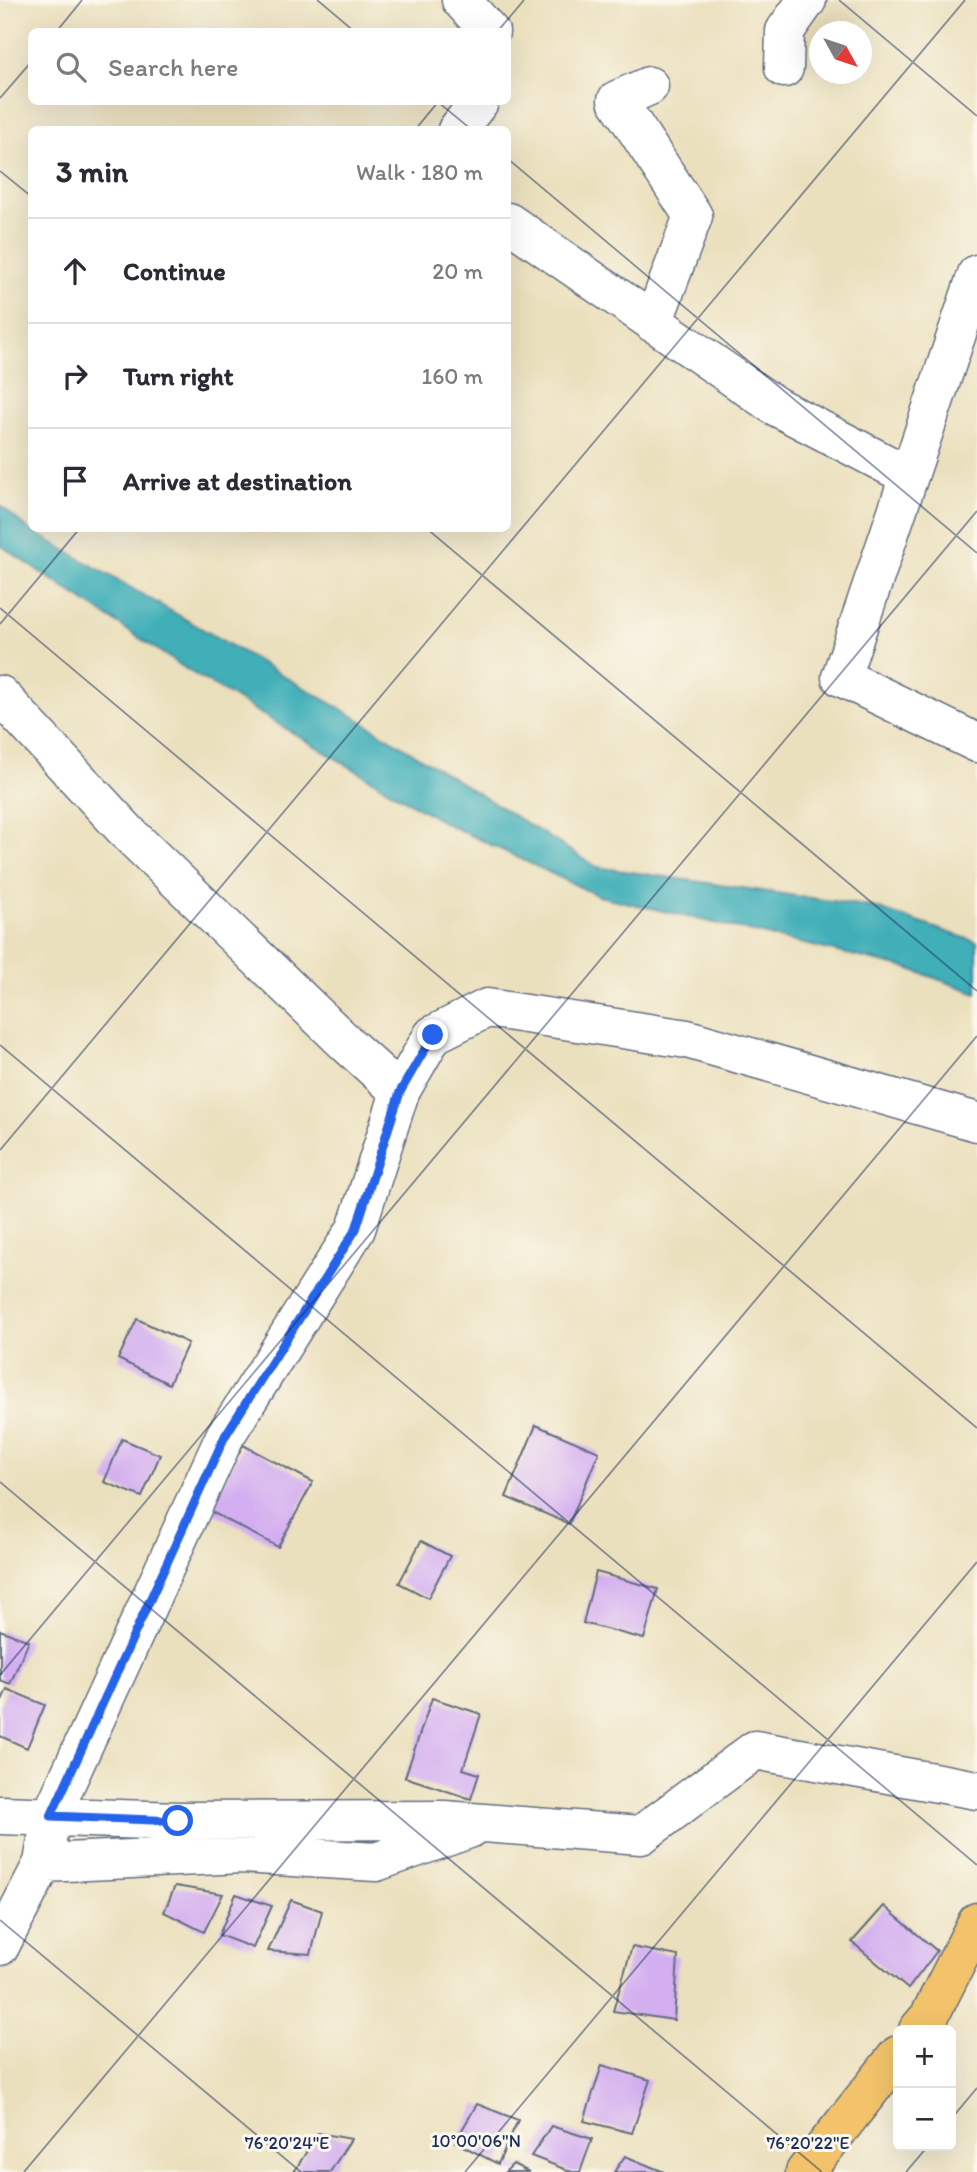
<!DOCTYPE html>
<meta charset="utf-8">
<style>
:root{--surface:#fff;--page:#f7f7f7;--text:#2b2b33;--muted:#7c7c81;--line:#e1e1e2}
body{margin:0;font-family:Itim,sans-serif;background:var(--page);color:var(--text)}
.controls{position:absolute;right:21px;bottom:21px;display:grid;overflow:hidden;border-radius:10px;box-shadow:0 7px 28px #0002}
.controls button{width:63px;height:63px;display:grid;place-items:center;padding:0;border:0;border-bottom:2px solid var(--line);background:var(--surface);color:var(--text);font:35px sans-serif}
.compass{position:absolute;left:809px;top:21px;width:63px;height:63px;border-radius:50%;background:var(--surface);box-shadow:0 7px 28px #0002;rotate:130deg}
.stop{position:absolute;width:21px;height:21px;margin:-16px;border:5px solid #2563eb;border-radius:50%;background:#fff}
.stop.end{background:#2563eb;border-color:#fff;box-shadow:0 2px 7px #0008}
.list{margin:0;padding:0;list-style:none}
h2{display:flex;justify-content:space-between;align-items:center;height:91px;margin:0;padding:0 28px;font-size:30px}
h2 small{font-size:23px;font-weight:400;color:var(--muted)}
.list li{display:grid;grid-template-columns:46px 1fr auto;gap:21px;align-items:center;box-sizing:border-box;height:105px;padding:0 28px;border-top:2px solid var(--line)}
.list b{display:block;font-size:26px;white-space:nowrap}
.list em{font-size:23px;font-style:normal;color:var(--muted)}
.icon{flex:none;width:38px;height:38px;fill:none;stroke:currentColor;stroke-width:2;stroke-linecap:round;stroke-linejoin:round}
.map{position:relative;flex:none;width:977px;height:2172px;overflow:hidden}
.search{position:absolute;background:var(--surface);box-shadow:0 7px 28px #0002;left:28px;top:28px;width:483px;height:77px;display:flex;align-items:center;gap:18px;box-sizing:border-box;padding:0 24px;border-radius:10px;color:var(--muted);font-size:26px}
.panel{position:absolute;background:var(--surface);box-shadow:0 7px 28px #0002;left:28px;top:126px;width:483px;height:406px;border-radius:10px}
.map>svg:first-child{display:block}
</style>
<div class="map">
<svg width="977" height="2172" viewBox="0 0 977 2172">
<rect width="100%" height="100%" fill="#fbf7ec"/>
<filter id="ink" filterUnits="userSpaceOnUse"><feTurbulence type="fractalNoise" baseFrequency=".0143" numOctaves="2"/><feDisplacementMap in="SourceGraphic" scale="14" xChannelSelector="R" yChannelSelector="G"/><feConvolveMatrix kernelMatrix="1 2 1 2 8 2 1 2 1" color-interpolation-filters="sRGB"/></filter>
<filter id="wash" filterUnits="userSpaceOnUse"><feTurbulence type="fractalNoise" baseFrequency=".00686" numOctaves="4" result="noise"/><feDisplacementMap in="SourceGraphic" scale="28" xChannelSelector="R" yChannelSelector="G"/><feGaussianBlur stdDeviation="1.57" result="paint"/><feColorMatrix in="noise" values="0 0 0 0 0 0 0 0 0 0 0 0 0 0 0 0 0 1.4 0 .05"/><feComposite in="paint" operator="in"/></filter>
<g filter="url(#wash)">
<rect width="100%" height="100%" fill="#ebe0bd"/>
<path fill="#3fafb8" stroke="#2d6f8b" stroke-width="2" d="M0 505 27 528 355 717 597 867 873 907 977 942V993L907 968 599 896 443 822 189 671 0 545Z"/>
<g id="blocks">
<path fill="#d3aef0" d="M137 1319 188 1343 169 1384 118 1359Z
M536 1425 599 1452 569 1524 506 1497Z
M122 1439 160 1455 142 1497 104 1482Z
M243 1445 313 1482 278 1547 208 1510Z
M421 1541 450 1556 428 1598 399 1583Z
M596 1572 658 1589 644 1639 583 1623Z
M0 1630 29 1641 10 1684 0 1680Z
M7 1689 45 1705 27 1748 0 1736V1705Z
M432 1698 481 1714 463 1769 479 1774 471 1799 405 1777Z
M175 1886 223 1894 204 1932 164 1912Z
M236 1894 272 1906 253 1948 219 1935Z
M291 1900 322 1911 311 1954 268 1951Z
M884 1906 937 1951 908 1989 852 1942Z
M632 1947 678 1956 674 2020 613 2011Z
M602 2065 650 2080 632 2133 584 2121Z
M477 2104 518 2120 498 2164 455 2142Z
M551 2126 592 2139 580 2172H572L531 2156Z
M318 2133 351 2139 330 2172H294Z
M625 2156 664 2172H614Z
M513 2164 529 2172H505Z"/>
</g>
</g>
<g filter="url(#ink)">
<use href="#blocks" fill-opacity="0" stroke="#646d7f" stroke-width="2"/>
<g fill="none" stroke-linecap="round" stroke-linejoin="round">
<defs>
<path id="minor" d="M461 0 490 32
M784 68 785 31 807 0
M649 86 617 100 693 216 653 323
M457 130 479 102
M508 222 775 406 909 476 841 677 977 743
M909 476 977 274
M0 695 131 836 348 1045 400 1092 433 1035 487 1008 687 1039 977 1122
M0 1815 178 1821 444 1820 641 1835 755 1750 977 1790
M43 1863 243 1854 376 1862 469 1829
M0 1946 43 1863 51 1816 225 1436 356 1229 400 1092"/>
<path id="major" d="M918 2030 929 2017 977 1922
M805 2172 898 2055"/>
</defs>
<use href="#minor" stroke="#646d7f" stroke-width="41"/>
<use href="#major" stroke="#646d7f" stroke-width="41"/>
<use href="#minor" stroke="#fff" stroke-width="38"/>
<use href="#major" stroke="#f2c36a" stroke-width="38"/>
</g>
</g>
<g fill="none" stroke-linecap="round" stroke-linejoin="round" filter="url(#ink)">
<path stroke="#2563eb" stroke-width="9" d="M178 1821 51 1816 225 1436 356 1229 400 1092 433 1035"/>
</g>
<path fill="none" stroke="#1b2f5e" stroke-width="2" stroke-opacity="0.45" d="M317 0 355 32M839 0 977 116M56 32 82 0M497 32 524 0M0 98 32 61M438 102 472 130M415 130 438 102M508 159 977 553M0 171 32 197M426 528 977 991M0 608 977 1428M0 624 80 528M0 1045 977 1865M0 1150 965 0M0 1482 822 2172M0 1675 977 511M0 1920 301 2172M951 2119 977 2088M24 2172 977 1036M465 2172 977 1562M906 2172 928 2146"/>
<g font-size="18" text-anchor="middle" fill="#1b2f5e" stroke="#fbf7ec" stroke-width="6" stroke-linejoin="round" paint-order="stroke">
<text x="476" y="2147">10°00'06"N</text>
<text x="287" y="2149">76°20'24"E</text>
<text x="808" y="2149">76°20'22"E</text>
</g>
</svg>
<div class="controls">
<button>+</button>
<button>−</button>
</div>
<svg class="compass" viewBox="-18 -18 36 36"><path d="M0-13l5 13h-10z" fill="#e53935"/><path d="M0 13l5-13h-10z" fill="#7c7c81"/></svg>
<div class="stop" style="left:178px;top:1821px"></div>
<div class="stop end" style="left:433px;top:1035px"></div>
<div class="search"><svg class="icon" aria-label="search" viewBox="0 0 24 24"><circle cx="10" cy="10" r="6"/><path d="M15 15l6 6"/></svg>Search here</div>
<section class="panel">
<h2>3 min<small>Walk · 180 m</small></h2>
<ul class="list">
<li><svg class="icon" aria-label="ahead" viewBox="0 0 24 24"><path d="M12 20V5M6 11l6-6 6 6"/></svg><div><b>Continue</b></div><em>20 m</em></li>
<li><svg class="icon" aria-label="right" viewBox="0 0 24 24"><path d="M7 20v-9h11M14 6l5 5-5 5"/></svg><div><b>Turn right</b></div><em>160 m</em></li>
<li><svg class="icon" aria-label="arrive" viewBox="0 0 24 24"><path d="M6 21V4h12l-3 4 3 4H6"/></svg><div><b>Arrive at destination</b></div></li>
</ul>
</section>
</div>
